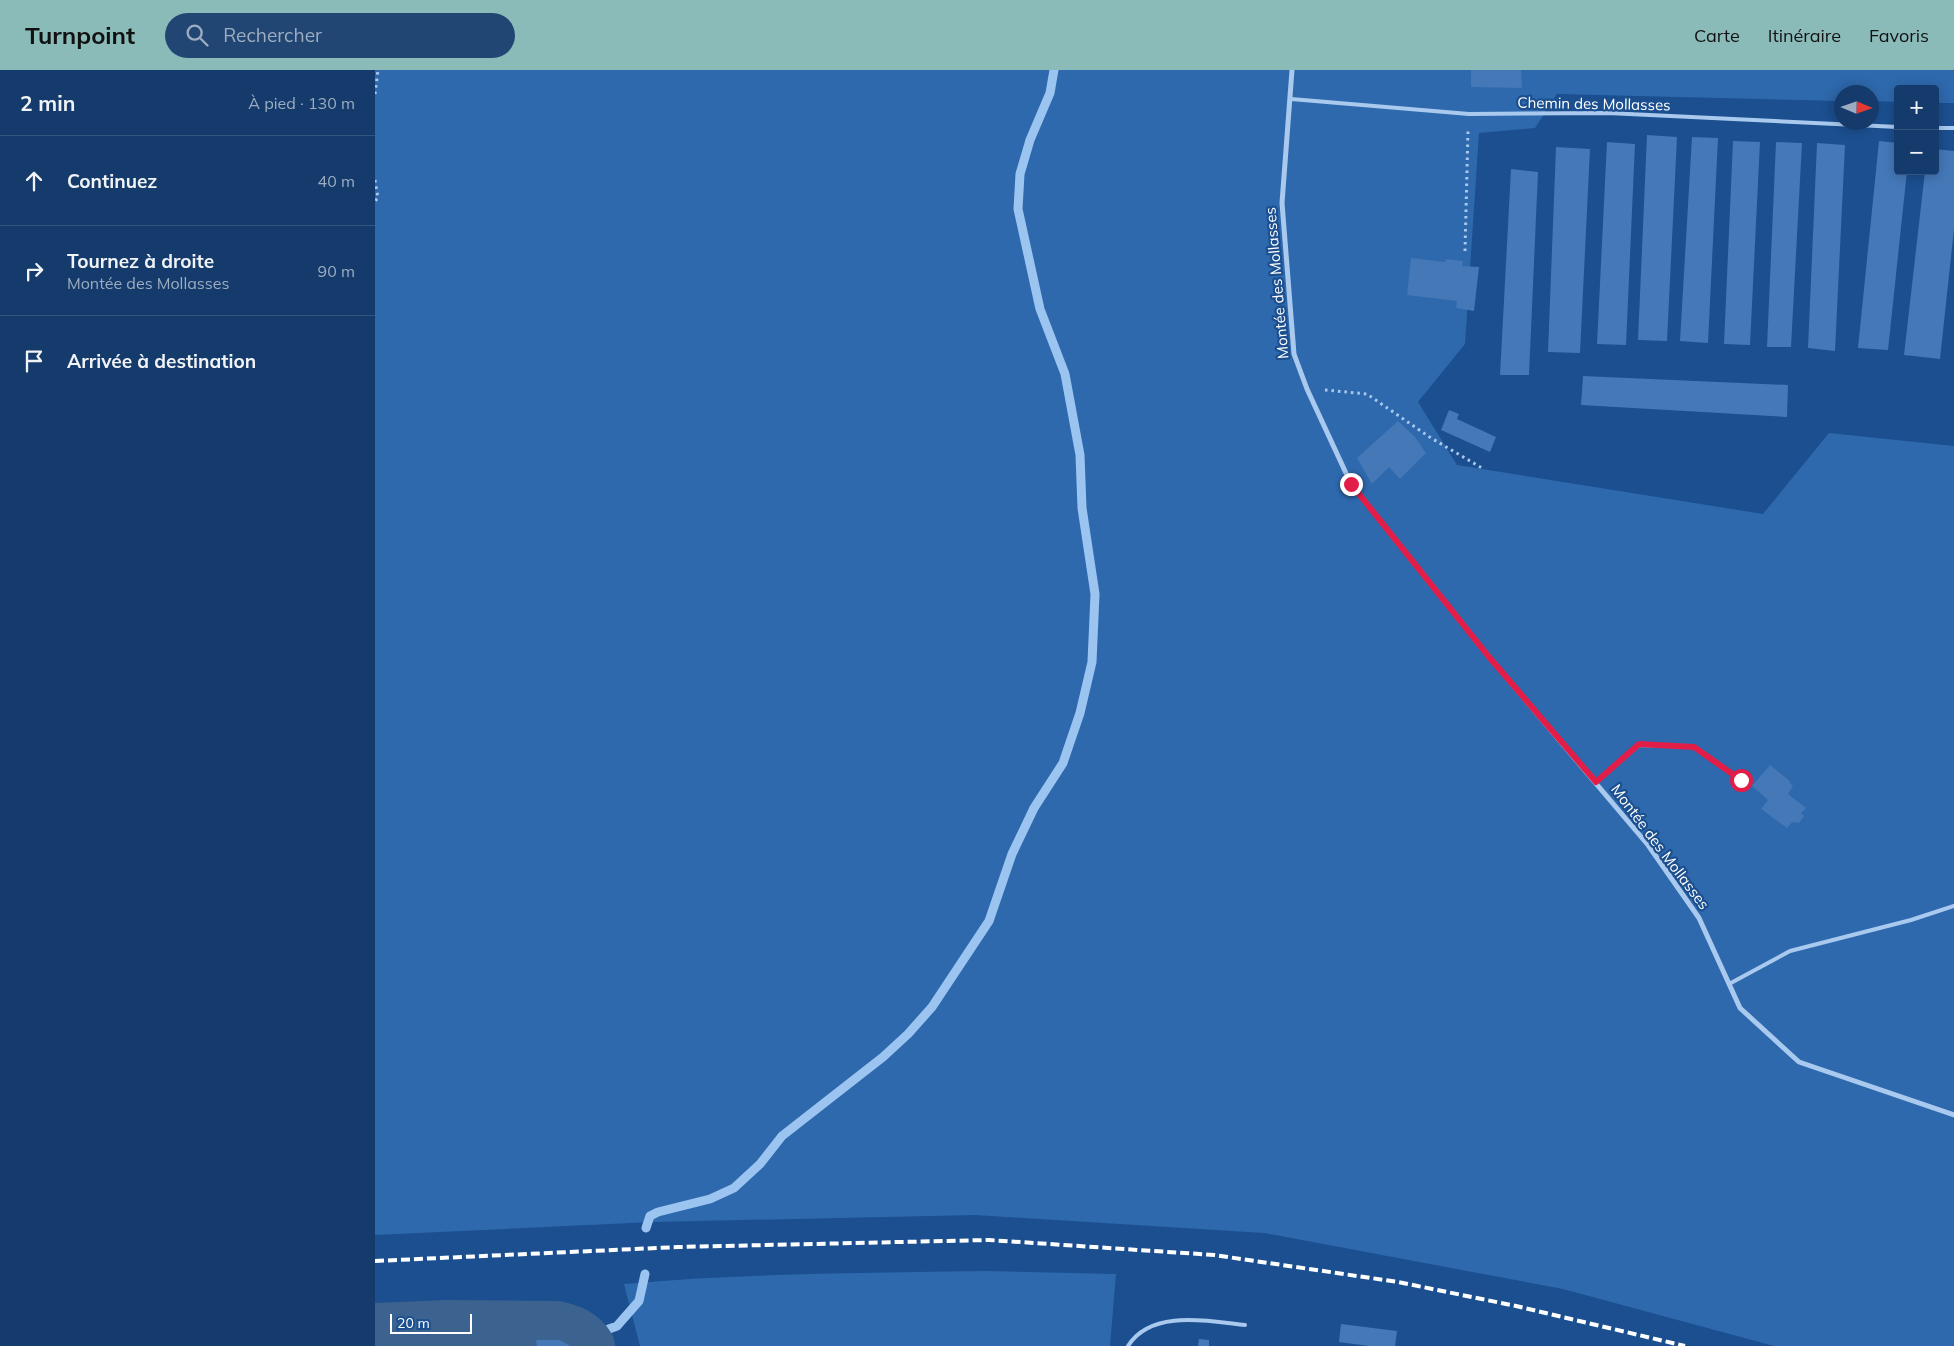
<!DOCTYPE html>
<html lang="fr">
<meta charset="utf-8">
<style>
:root{--surface:#143b6b;--page:#214673;--text:#f1f3f6;--muted:#9dadc1;--line:#33557e;--accent:#8bbbb9}
body{margin:0;font-family:Mulish,sans-serif;background:var(--page);color:var(--text)}
.controls{position:absolute;right:15px;top:15px;display:grid;overflow:hidden;border-radius:5px;box-shadow:0 2px 12px #0003}
.controls button{width:45px;height:45px;display:grid;place-items:center;padding:0;border:0;border-bottom:1px solid var(--line);background:var(--surface);color:var(--text);font:25px sans-serif}
.compass{position:absolute;left:1459px;top:15px;width:45px;height:45px;border-radius:50%;background:var(--surface);box-shadow:0 2px 12px #0003;rotate:92deg}
.scale{position:absolute;left:15px;bottom:12px;width:82px;box-sizing:border-box;padding-left:5px;border:2px solid #fff;border-top:0;font-size:14px;line-height:18px;white-space:nowrap;color:#fff;-webkit-text-stroke:4px #1b4f8f;paint-order:stroke}
.stop{position:absolute;width:15px;height:15px;margin:-11px;border:4px solid #e11d48;border-radius:50%;background:#fff}
.stop.end{background:#e11d48;border-color:#fff;box-shadow:0 1px 5px #0008}
.list{margin:0;padding:0;list-style:none}
h2{display:flex;justify-content:space-between;align-items:center;height:65px;margin:0;padding:0 20px;font-size:21px}
h2 small{font-size:16px;font-weight:400;color:var(--muted)}
.list li{display:grid;grid-template-columns:32px 1fr auto;gap:15px;align-items:center;box-sizing:border-box;height:90px;padding:0 20px;border-top:1px solid var(--line)}
.list b{display:block;font-size:19px;white-space:nowrap}
.list p{margin:0;font-size:16px;white-space:nowrap;color:var(--muted)}
.list em{font-size:16px;font-style:normal;color:var(--muted)}
.icon{flex:none;width:28px;height:28px;fill:none;stroke:currentColor;stroke-width:2;stroke-linecap:round;stroke-linejoin:round}
.map{position:relative;flex:none;width:1579px;height:1276px;overflow:hidden}
header{display:flex;align-items:center;gap:30px;box-sizing:border-box;height:70px;padding:0 25px;background:var(--accent);color:#111}
header strong{font-size:24px}
nav{display:flex;gap:28px;margin-inline-start:auto;font-size:18px}
.search{width:350px;height:45px;background:var(--page);display:flex;align-items:center;gap:12px;box-sizing:border-box;padding:0 18px;border-radius:28px;color:var(--muted);font-size:19px}
main{display:flex}
aside{flex:1;background:var(--surface)}
.map>svg:first-child{display:block}
</style>
<header>
<strong>Turnpoint</strong>
<div class="search"><svg class="icon" aria-label="search" viewBox="0 0 24 24"><circle cx="10" cy="10" r="6"/><path d="M15 15l6 6"/></svg>Rechercher</div>
<nav><a>Carte</a><a>Itinéraire</a><a>Favoris</a></nav>
</header>
<main>
<aside>
<h2>2 min<small>À pied · 130 m</small></h2>
<ul class="list">
<li><svg class="icon" aria-label="ahead" viewBox="0 0 24 24"><path d="M12 20V5M6 11l6-6 6 6"/></svg><div><b>Continuez</b></div><em>40 m</em></li>
<li><svg class="icon" aria-label="right" viewBox="0 0 24 24"><path d="M7 20v-9h11M14 6l5 5-5 5"/></svg><div><b>Tournez à droite</b><p>Montée des Mollasses</p></div><em>90 m</em></li>
<li><svg class="icon" aria-label="arrive" viewBox="0 0 24 24"><path d="M6 21V4h12l-3 4 3 4H6"/></svg><div><b>Arrivée à destination</b></div></li>
</ul>
</aside>
<div class="map">
<svg width="1579" height="1276" viewBox="0 0 1579 1276">
<rect width="100%" height="100%" fill="#1b4f8f"/>
<path fill="#2e69ad" d="M0 0H1579V33H1560V19H1523V32L1497 31 1496 22H1466V31L1182 24 1160 58 1104 63 1090 274 1043 332 1082 395 1388 444 1454 363 1579 376V1276H1399L1188 1219 889 1163 600 1145 278 1152 0 1165Z
M612 1201 741 1204 735 1276H265L249 1214C369 1203 491 1203 612 1201Z"/>
<g fill="none" stroke-linecap="round" stroke-linejoin="round">
<path stroke="#9cc4f0" stroke-width="9" d="M271 1158 275 1146 283 1142 335 1129 359 1118 385 1094 407 1066 508 987 533 964 557 937 614 851 637 784 659 738 688 693 705 643 717 592 720 524 707 438 705 385 690 304 665 239 643 139 645 104 655 70 675 23 679 0
M210 1268 242 1256 264 1231 270 1204"/>
<path stroke="#3c6290" stroke-width="50" d="M0 1258 72 1255 181 1256C195 1259 207 1263 215 1276"/>
</g>
<path fill="#4478b7" d="M1096 0H1146L1147 18 1096 17Z
M1272 65 1302 67 1292 271 1263 270Z
M1317 67 1343 68 1333 273 1305 271Z
M1358 71 1385 72 1375 275 1349 274Z
M1504 71 1523 73V101H1532L1513 280 1483 278Z
M1232 72 1260 74 1251 275 1222 274Z
M1401 72 1427 73 1416 277H1392Z
M1442 73 1470 75 1460 281 1433 278Z
M1181 77 1215 79 1205 283 1173 282Z
M1560 79 1579 81V159L1565 289 1529 285 1550 101H1560Z
M1136 99 1163 102 1154 305H1125Z
M1036 188 1070 192 1071 189 1088 191 1087 196 1104 197 1099 241 1081 238 1082 231 1032 225Z
M1208 306 1413 315 1412 347 1206 335Z
M1074 340 1084 344 1082 349 1121 367 1115 382 1066 360Z
M1023 351 1040 367 1051 383 1025 409 1014 397 997 414 982 388Z
M1395 695 1415 711 1414 712 1418 716 1413 724 1431 738 1426 743 1429 746 1424 753 1417 752 1412 758 1386 739 1393 730 1377 716Z
M966 1254 1022 1261 1020 1276H994L964 1272Z
M824 1269 834 1270V1276H823Z
M161 1270H184L196 1276H162Z"/>
<g fill="none" stroke-linecap="round" stroke-linejoin="round">
<path stroke="#a9c9ee" stroke-width="3" stroke-dasharray="2.5 4" stroke-linecap="butt" d="M0 24 3 0
M0 110 3 128 0 131
M1090 181 1093 60
M950 320 992 324 1056 368 1107 398"/>
<path stroke="#a9c9ee" stroke-width="4" d="M916 29 1094 44 1233 43 1523 57
M1560 58H1579
M1221 712 1264 675 1319 677 1366 710
M1354 914 1415 881 1536 850 1579 836
M753 1276C776 1239 833 1251 870 1255"/>
<path stroke="#a9c9ee" stroke-width="5" d="M917 0 907 133 919 284 932 319 976 414 1114 587 1273 775 1324 848 1365 938 1424 992 1579 1045"/>
<path stroke="#fff" stroke-width="4" stroke-dasharray="9 4" stroke-linecap="butt" d="M0 1191 303 1177 614 1170 839 1185 1023 1212 1141 1236 1310 1276"/>
</g>
<g fill="none" stroke-linecap="round" stroke-linejoin="round">
<path stroke="#e11d48" stroke-width="6" d="M976 414 1114 587 1221 712 1264 674 1319 677 1366 710"/>
</g>
<g text-anchor="middle" stroke-width="4.5" stroke-linejoin="round" paint-order="stroke">
<g font-size="15" fill="#fff" stroke="#1b4f8f">
<text transform="translate(1219 34) rotate(1)" y="5">Chemin des Mollasses</text>
<text transform="translate(902 213) rotate(-95)" y="5">Montée des Mollasses</text>
<text transform="translate(1285 777) rotate(53)" y="5">Montée des Mollasses</text>
</g>
</g>
</svg>
<div class="controls">
<button>+</button>
<button>−</button>
</div>
<svg class="compass" viewBox="-18 -18 36 36"><path d="M0-13l5 13h-10z" fill="#e53935"/><path d="M0 13l5-13h-10z" fill="#9dadc1"/></svg>
<div class="scale">20 m</div>
<div class="stop" style="left:1366px;top:710px"></div>
<div class="stop end" style="left:976px;top:414px"></div>
</div>
</main>
